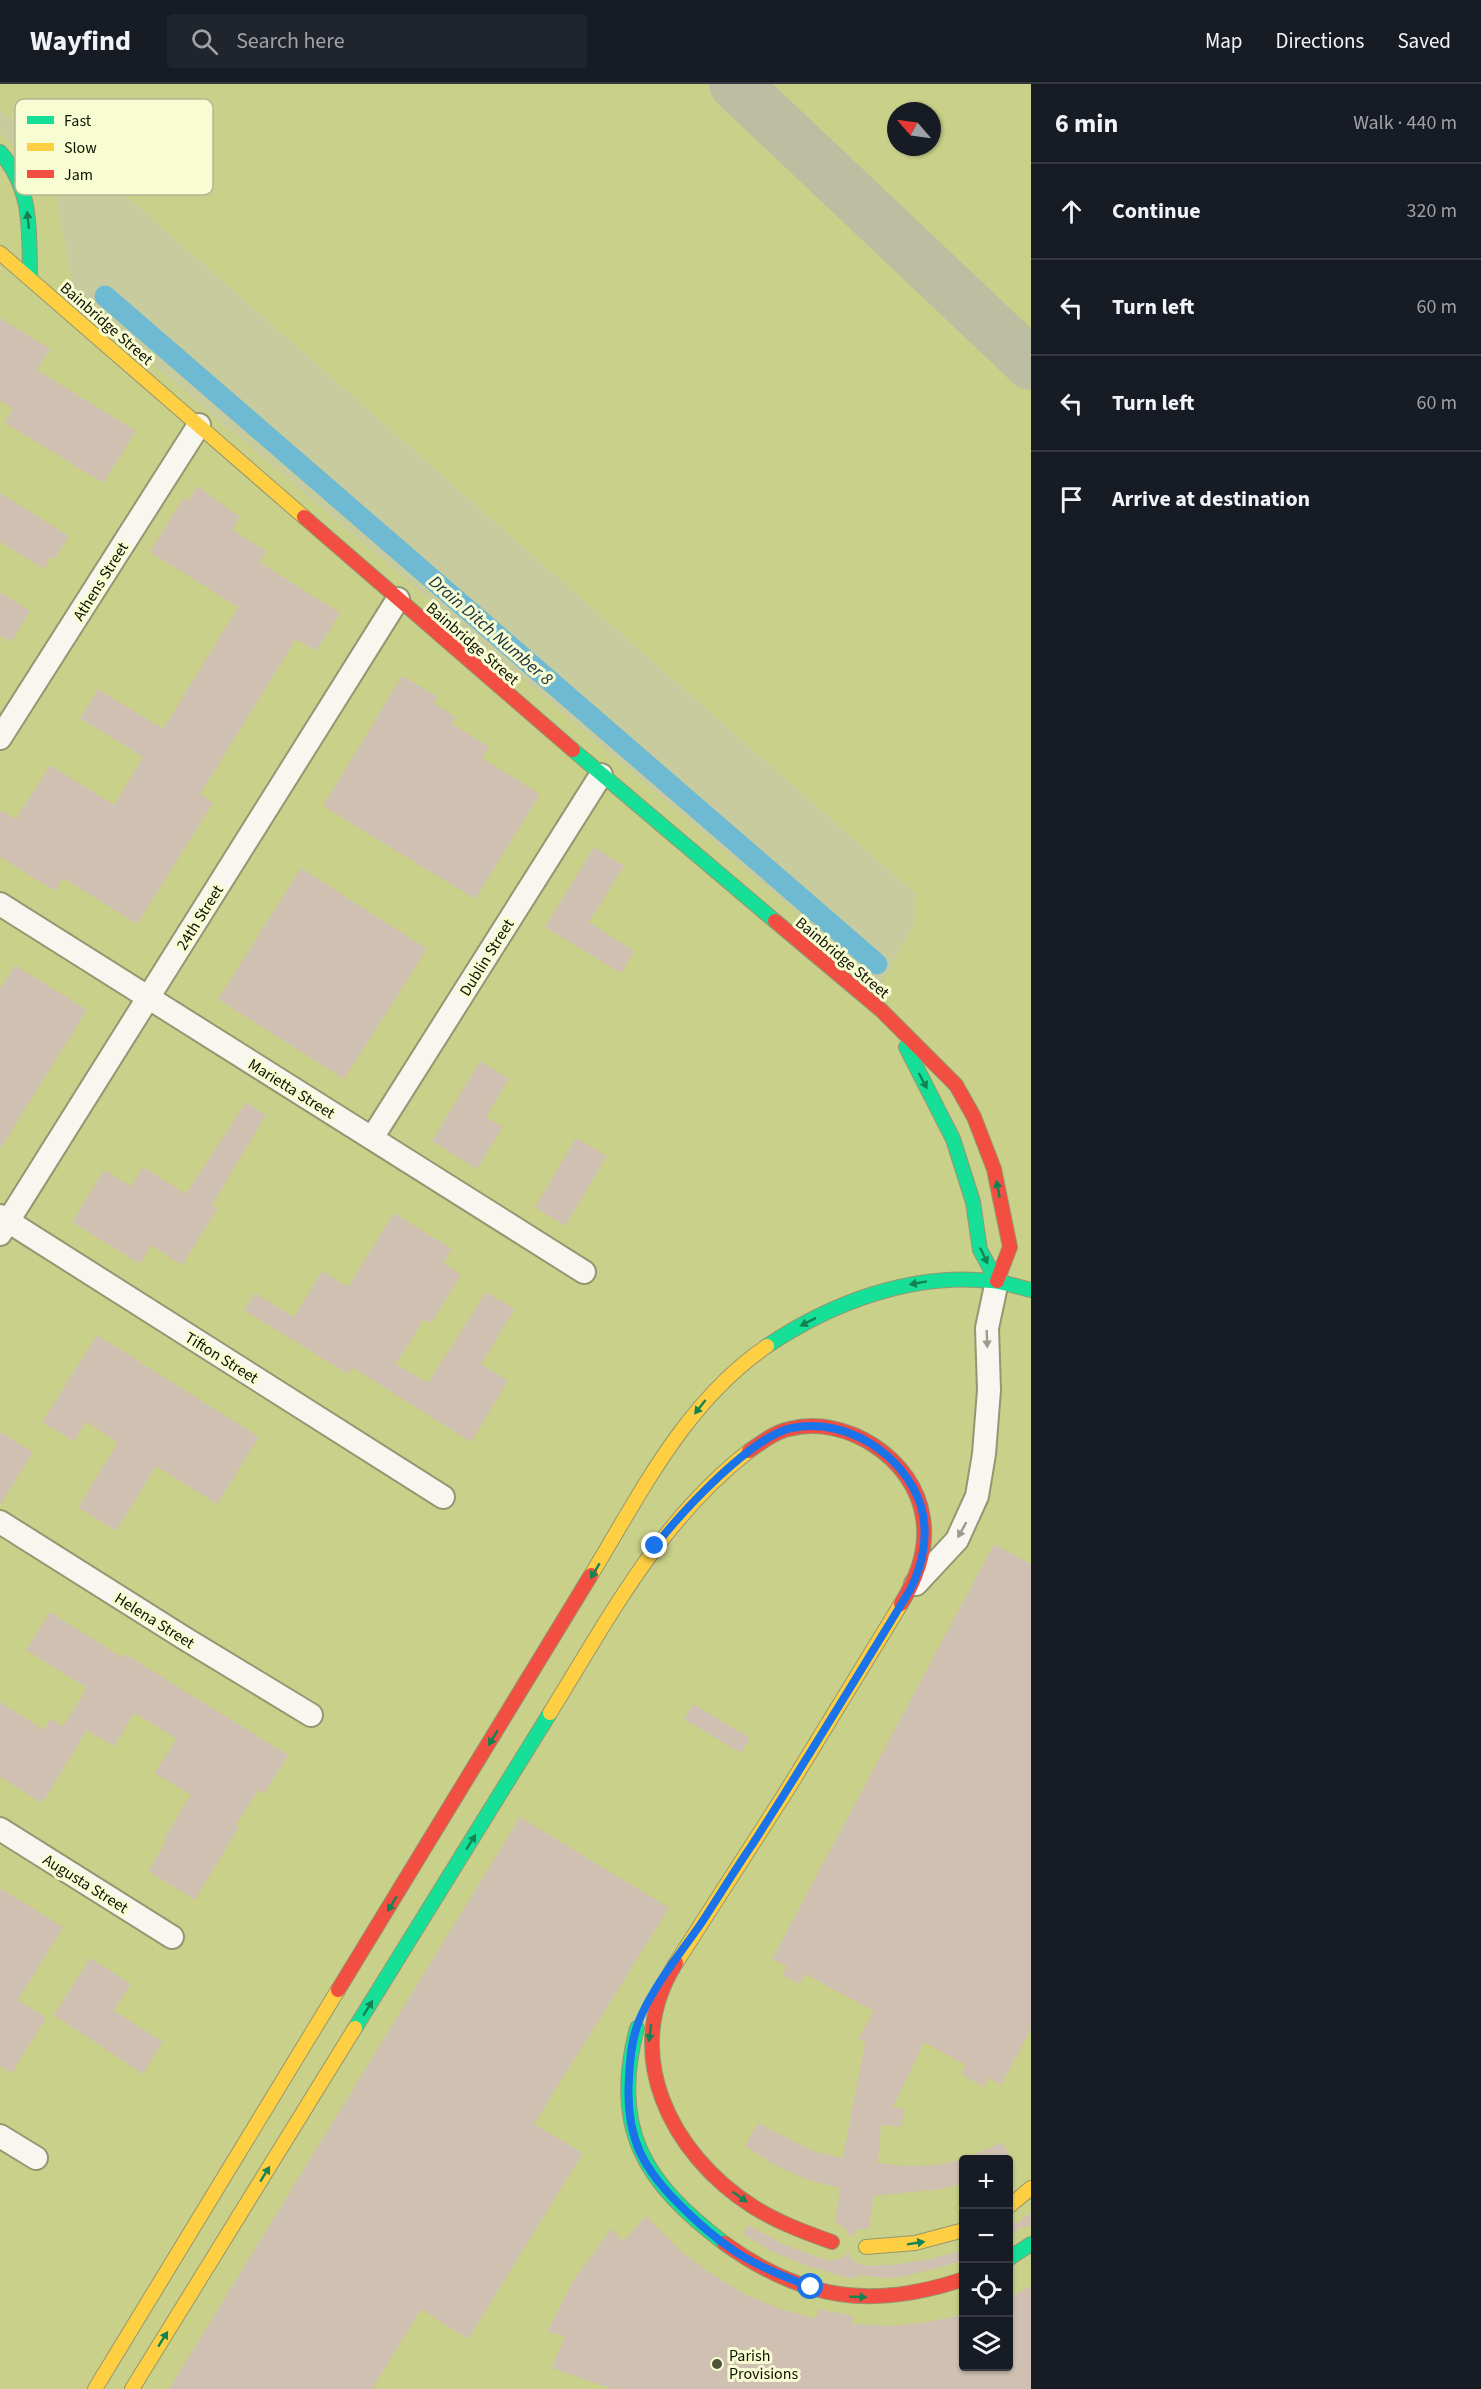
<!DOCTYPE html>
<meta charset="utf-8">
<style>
:root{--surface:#171b24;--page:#20242c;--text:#f1f3f6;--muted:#9ea1a6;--line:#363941}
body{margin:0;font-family:"Source Sans 3",sans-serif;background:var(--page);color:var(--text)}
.controls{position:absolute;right:18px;bottom:18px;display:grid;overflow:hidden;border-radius:6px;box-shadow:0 2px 4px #0004}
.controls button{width:54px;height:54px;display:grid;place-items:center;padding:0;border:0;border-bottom:2px solid var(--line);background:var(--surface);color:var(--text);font:30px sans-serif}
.compass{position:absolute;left:887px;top:18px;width:54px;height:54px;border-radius:50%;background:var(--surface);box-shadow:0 2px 4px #0004;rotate:298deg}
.stop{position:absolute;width:18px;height:18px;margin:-14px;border:4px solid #1a73e8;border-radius:50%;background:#fff}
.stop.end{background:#1a73e8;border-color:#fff;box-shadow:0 2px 6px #0008}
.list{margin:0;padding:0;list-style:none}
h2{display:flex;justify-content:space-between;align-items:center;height:78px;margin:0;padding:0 24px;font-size:26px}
h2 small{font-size:20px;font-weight:400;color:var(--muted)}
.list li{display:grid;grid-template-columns:39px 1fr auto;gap:18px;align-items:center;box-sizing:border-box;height:96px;padding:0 24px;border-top:2px solid var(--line)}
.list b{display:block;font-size:22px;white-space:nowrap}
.list em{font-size:20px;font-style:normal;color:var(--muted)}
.icon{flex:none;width:33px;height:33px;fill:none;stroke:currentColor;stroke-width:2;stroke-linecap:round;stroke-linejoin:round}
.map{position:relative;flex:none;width:1031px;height:2305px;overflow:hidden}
header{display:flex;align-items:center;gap:36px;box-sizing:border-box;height:84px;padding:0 30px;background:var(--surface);border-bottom:2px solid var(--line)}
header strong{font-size:28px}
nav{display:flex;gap:33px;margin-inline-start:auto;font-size:21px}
.search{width:420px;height:54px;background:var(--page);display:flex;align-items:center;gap:15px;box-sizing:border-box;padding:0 21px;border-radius:6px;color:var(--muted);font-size:22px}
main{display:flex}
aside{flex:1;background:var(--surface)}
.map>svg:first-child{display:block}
</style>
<header>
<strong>Wayfind</strong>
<div class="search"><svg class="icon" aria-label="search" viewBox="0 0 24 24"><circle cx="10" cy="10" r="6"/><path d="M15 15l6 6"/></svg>Search here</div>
<nav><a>Map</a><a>Directions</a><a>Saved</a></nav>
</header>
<main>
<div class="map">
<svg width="1031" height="2305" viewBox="0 0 1031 2305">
<rect width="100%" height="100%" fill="#c7cb9e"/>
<path fill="#c9d089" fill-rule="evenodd" d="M0 0H1031V2305H0V49L53 97 75 214 881 900 916 837V810L121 107 71 91 0 26ZM896 27H932V63H896ZM964 2076H1008V2282H964Z"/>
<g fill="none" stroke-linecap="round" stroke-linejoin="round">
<path stroke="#6dbad2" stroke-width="21" d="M105 212 877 880"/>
<path stroke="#bcbea2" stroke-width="52" d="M735 0 1031 280"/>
</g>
<path fill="#cfc0b2" d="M0 234 50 265 37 286 136 347 103 399 4 338 13 325 0 317Z
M197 402 240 433 232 446 266 467 259 478 340 529 316 567 296 555 200 710 213 719 137 840 63 794 55 807 0 773V726L16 735 50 681 114 721 143 673 80 634 98 605 163 645 238 523 150 468 183 414 188 417Z
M0 409 69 452 55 475 51 473 44 485 0 458Z
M0 508 30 527 11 558 0 551Z
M402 592 438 613 434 619 456 633 452 640 489 663 482 674 540 710 475 815 323 722Z
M594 763 624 782 589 838 634 867 621 889 545 843Z
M301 784 427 865 344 995 218 915Z
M15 881 87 926 0 1065V905Z
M480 977 509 995 486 1033 503 1043 477 1085 432 1057Z
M246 1018 266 1031 212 1121 218 1124 182 1181 151 1161 140 1180 72 1138 104 1086 131 1102 143 1083 186 1110Z
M576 1054 607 1072 565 1142 535 1123Z
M394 1129 452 1165 443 1179 461 1191 431 1239 424 1235 396 1280 428 1299 486 1208 515 1225 481 1280 508 1297 471 1358 352 1283 348 1290 244 1226 255 1209 294 1233 322 1187 348 1203Z
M97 1251 259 1353 217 1420 156 1382 116 1447 78 1423 118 1358 86 1338 74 1357 42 1338Z
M0 1348 33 1368 0 1421Z
M994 1460 1031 1480V1945L1001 2001 989 1994 984 2003 961 1990 966 1981 924 1958 893 2023 904 2024 902 2043 881 2041 878 2079 905 2082 938 2081 963 2075 1003 2058 1011 2076H963V2099L941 2105 874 2112 869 2144 857 2146 850 2153 846 2145 835 2139 840 2104 805 2095 773 2080 745 2062 758 2039 815 2068 843 2074 865 1958 858 1955 874 1927 805 1890 800 1900 782 1891 787 1882 772 1875Z
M50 1528 123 1574 125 1570 288 1671 264 1710 258 1706 236 1741 239 1743 195 1816 148 1787 167 1756 164 1754 191 1711 155 1689 176 1655 161 1645 134 1629 114 1662 87 1646 42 1719 0 1693V1618L44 1646 50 1635 63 1642 87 1604 26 1566Z
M693 1620 750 1654 741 1669 684 1635Z
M520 1733 669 1824 534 2040 583 2069 468 2255 421 2225 372 2305H169Z
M0 1804 63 1843 18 1916 46 1934 12 1989 0 1982Z
M90 1874 131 1900 114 1927 163 1958 143 1990 54 1931Z
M1031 2128V2141L1021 2144 1008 2152V2141L1019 2138Z
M646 2132 684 2170 713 2191 746 2211 781 2225 816 2235 818 2225 853 2232 852 2240 890 2242 926 2238 963 2231V2283H1008V2214L1031 2202V2305H612L552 2284 565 2252 547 2248 573 2197 612 2144 623 2158Z
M748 2141 785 2161 826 2176H836L844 2173 848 2167 850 2173 857 2179 866 2182 892 2181 931 2175 963 2166V2177L906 2192 889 2194 857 2191V2194H848L808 2182 773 2168 743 2150Z"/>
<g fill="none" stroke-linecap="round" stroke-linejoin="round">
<defs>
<path id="street" d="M0 654 199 341
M0 820 584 1188
M372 1054 601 691
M0 1132 443 1413
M0 1150 398 515
M0 1438 184 1554 311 1631
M916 1500 957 1456 977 1412 984 1370 989 1306 987 1244 997 1197
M0 1745 172 1853
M0 2052 36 2074"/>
<path id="fast" d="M0 68C33 105 29 147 30 194
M573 666 775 837
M906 963 953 1055 973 1118 980 1166 997 1197
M767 1262C831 1219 912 1188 991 1197 1004 1198 1018 1203 1031 1206
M355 1944 550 1629
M637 1944C610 2045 645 2099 724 2159
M1008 2175 1031 2160"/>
<path id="slow" d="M0 169 304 433
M591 1491C641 1409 685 1318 767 1262
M550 1629C609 1534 659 1437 749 1367
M676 1879 786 1708 901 1520
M1008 2123 1031 2104
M866 2163 915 2159 964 2146
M95 2305 338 1906
M132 2305 355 1944"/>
<path id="jam" d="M304 433 573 666
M775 837 881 926 956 1001 974 1033 994 1085 1010 1163 997 1197
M749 1367C762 1358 775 1348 789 1345 846 1330 915 1375 923 1434 928 1465 917 1494 901 1520
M676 1879C619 1969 671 2070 752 2122 777 2138 804 2148 832 2158
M338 1906 591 1491
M724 2159C803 2216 872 2226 964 2195"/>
</defs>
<use href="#street" stroke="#939772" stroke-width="26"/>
<use href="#fast" stroke="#939772" stroke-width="16"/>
<use href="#slow" stroke="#939772" stroke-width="16"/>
<use href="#jam" stroke="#939772" stroke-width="16"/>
<use href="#street" stroke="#f7f7f0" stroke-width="22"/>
<use href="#fast" stroke="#16e098" stroke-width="14"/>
<use href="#slow" stroke="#ffcf43" stroke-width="14"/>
<use href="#jam" stroke="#f24e42" stroke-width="14"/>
</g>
<defs><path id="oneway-solid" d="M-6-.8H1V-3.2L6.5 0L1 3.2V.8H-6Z" transform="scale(1.5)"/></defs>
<g fill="#138354">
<use href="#oneway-solid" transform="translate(28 136) rotate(-96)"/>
<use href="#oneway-solid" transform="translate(923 997) rotate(62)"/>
<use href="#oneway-solid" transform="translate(998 1105) rotate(-101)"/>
<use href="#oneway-solid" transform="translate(984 1172) rotate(65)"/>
<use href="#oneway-solid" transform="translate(918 1199) rotate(170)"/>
<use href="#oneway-solid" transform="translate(808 1238) rotate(153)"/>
<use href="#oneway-solid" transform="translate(700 1323) rotate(128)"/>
<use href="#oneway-solid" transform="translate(595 1487) rotate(121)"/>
<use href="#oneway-solid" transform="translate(493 1654) rotate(121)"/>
<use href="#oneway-solid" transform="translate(471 1758) rotate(-58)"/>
<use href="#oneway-solid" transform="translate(392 1820) rotate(121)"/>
<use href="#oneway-solid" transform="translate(368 1924) rotate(-58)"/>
<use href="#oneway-solid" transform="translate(650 1949) rotate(97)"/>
<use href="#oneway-solid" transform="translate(265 2090) rotate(-58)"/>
<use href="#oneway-solid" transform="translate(740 2113) rotate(35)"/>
<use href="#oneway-solid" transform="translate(916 2159) rotate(-9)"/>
<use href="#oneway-solid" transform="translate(858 2213) rotate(2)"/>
<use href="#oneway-solid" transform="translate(163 2255) rotate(-58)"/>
</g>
<g fill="#9b9b90">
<use href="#oneway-solid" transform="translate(987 1255) rotate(88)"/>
<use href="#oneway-solid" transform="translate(962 1446) rotate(119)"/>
</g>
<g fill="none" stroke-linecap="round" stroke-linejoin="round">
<path stroke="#1a73e8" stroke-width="8" d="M655 1462C681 1429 751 1352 792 1344 846 1333 904 1370 921 1422 929 1450 923 1481 910 1506 858 1591 806 1677 752 1761 734 1787 718 1814 700 1841 679 1871 656 1899 641 1932 632 1951 630 1973 629 1994 625 2054 643 2086 685 2126 728 2168 755 2182 811 2203"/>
</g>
<circle fill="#505337" stroke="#f7fcd3" stroke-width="2" cx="717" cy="2280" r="6"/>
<g text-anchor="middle" stroke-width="6" stroke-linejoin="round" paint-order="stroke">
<g font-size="16" fill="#101200" stroke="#f7fcd3">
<text transform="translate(107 239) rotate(41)" y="6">Bainbridge Street</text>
<text transform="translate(100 497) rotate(-58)" y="6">Athens Street</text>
<text transform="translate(473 559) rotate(41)" y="6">Bainbridge Street</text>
<text transform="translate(199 833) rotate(-58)" y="6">24th Street</text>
<text transform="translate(486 873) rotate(-58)" y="6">Dublin Street</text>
<text transform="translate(843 873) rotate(40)" y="6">Bainbridge Street</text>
<text transform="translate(292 1004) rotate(32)" y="6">Marietta Street</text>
<text transform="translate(222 1273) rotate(32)" y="6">Tifton Street</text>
<text transform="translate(155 1536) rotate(32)" y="6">Helena Street</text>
<text transform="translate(86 1799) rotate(32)" y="6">Augusta Street</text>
</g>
<g font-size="16" fill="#101200" stroke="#f7fcd3" text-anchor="start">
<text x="729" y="2277">Parish<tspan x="729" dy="18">Provisions</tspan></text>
</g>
<g font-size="18" font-style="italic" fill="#182f3b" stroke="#f7fcd3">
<text transform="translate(491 546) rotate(41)" y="6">Drain Ditch Number 8</text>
</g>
</g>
<rect x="15" y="15" width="198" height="96" rx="9" fill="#f7fcd3" stroke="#b2b694" stroke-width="1.5"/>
<rect x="27" y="32" width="27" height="8" fill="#16e098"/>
<rect x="27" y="59" width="27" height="8" fill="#ffcf43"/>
<rect x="27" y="86" width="27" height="8" fill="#f24e42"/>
<g font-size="16" fill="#101200">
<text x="64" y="42">Fast</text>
<text x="64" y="69">Slow</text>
<text x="64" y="96">Jam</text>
</g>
</svg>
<div class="controls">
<button>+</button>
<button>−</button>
<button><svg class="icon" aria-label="locate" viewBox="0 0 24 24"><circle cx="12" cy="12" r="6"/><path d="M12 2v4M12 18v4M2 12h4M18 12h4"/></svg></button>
<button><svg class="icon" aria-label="layers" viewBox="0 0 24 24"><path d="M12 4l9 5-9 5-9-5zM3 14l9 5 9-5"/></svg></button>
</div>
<svg class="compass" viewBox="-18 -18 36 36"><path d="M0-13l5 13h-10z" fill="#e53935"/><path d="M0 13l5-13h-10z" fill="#9ea1a6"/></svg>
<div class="stop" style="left:811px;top:2203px"></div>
<div class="stop end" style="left:655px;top:1462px"></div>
</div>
<aside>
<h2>6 min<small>Walk · 440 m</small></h2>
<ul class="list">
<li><svg class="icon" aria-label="ahead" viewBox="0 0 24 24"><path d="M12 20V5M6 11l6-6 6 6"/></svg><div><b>Continue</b></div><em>320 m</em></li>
<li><svg class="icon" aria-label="left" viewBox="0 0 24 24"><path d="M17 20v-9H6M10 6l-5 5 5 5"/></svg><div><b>Turn left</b></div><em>60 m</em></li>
<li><svg class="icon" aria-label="left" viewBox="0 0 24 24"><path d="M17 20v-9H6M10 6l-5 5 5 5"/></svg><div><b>Turn left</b></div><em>60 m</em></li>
<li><svg class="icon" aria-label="arrive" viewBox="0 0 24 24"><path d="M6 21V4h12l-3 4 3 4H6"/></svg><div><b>Arrive at destination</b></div></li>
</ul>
</aside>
</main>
